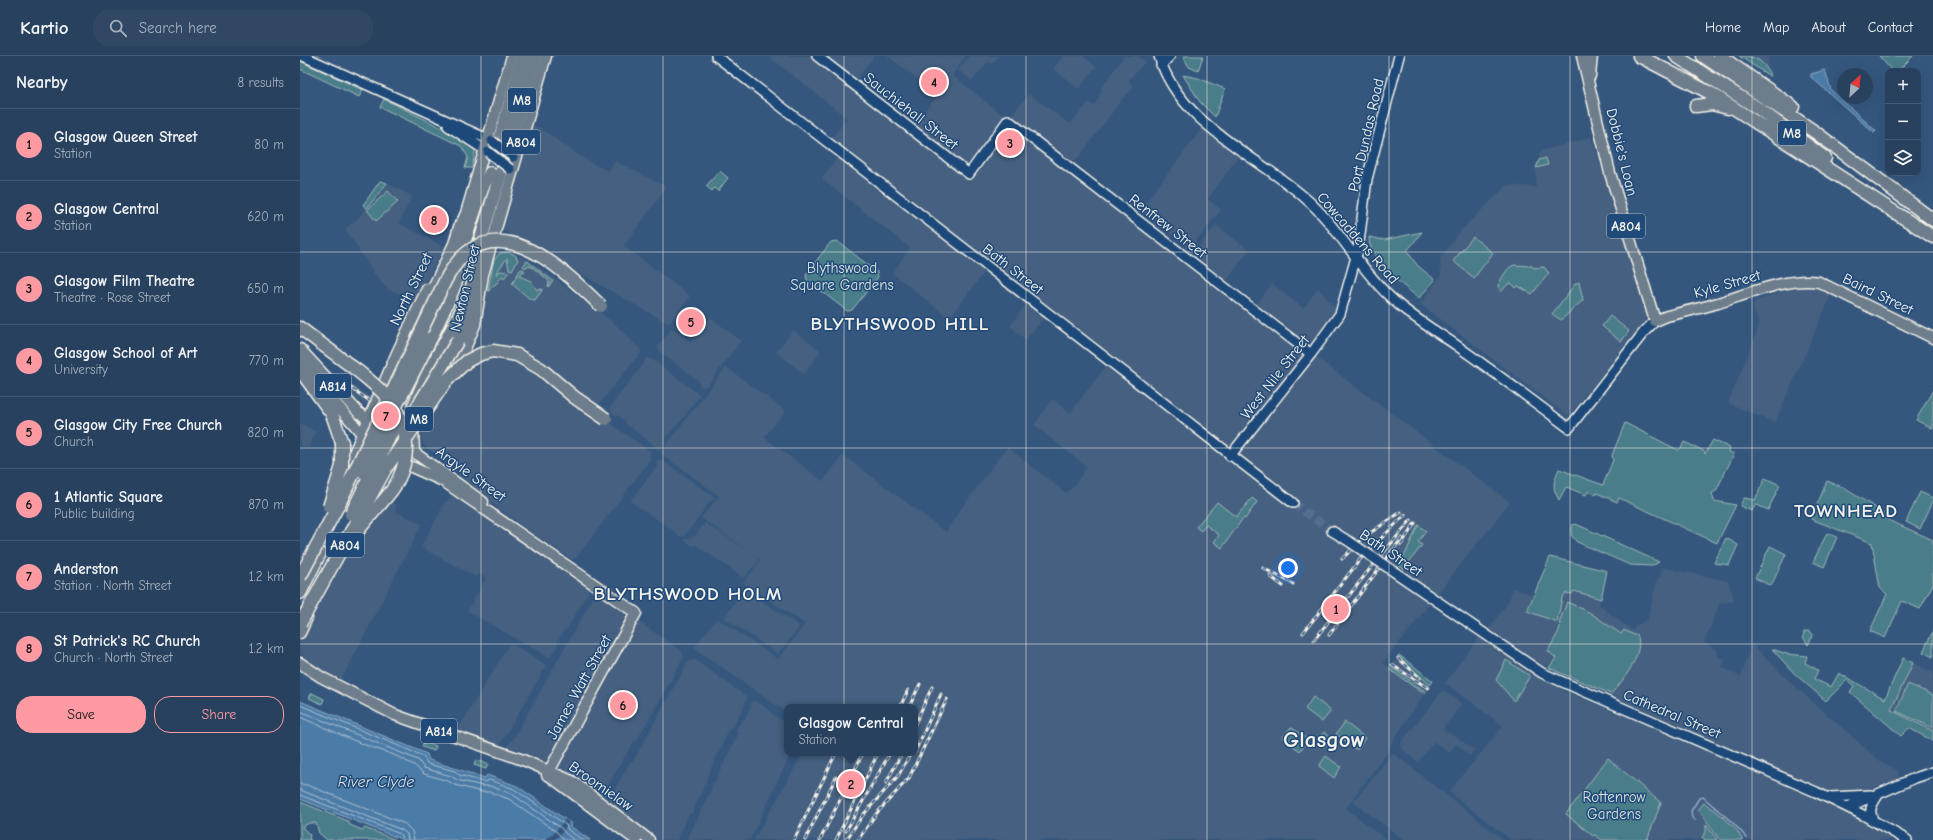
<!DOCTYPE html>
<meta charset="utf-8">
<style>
:root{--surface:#28415e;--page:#304864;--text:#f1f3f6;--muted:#a5afbc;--line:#445a73;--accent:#ff9aa2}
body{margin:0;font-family:"Comic Neue",sans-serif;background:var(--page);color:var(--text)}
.controls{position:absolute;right:12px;top:12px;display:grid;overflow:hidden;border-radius:8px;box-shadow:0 4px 16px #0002}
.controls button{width:36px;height:36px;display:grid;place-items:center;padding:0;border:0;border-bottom:1px solid var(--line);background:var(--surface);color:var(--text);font:20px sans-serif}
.compass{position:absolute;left:1537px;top:12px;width:36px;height:36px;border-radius:50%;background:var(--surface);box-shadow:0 4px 16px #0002;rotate:26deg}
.you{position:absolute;left:988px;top:512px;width:14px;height:14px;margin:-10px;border:3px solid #fff;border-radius:50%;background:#1a73e8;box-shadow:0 0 0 6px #1a73e833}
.badge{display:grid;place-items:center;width:26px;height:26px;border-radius:50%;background:var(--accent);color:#111;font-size:13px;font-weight:700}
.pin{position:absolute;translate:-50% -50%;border:2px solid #fff;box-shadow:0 1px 4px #0006}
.popup{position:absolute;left:484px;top:648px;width:134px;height:52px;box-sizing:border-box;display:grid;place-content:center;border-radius:8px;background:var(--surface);filter:drop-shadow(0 1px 3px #0005);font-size:13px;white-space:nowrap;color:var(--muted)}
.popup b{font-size:15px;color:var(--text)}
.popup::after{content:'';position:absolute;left:50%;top:100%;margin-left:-8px;border:8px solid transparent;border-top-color:var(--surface)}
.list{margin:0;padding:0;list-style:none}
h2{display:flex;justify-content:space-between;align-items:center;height:52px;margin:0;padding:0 16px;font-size:17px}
h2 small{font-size:13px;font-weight:400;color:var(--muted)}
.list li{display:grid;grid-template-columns:26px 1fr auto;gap:12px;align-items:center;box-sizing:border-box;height:72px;padding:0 16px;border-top:1px solid var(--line)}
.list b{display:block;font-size:15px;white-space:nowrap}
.list p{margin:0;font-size:13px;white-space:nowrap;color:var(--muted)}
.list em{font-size:13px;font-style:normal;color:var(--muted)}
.actions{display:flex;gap:8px;padding:12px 16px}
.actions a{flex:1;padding:9px 0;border:1px solid var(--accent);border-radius:16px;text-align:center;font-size:14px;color:var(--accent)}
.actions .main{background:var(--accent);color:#111}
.icon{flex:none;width:22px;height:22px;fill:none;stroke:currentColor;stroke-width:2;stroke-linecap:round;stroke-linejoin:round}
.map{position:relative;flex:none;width:1633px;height:784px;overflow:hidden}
header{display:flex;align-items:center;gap:24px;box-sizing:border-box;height:56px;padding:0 20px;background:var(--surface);border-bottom:1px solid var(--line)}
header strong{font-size:19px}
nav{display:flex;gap:22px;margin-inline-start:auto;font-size:14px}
.search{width:280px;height:36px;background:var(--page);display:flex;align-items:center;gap:10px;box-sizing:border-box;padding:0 14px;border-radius:16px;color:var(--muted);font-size:15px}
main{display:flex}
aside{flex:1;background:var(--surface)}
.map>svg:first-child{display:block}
</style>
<header>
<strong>Kartio</strong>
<div class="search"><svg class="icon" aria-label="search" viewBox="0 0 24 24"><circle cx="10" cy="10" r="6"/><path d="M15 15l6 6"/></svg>Search here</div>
<nav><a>Home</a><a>Map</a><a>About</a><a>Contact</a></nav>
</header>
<main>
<aside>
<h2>Nearby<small>8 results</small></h2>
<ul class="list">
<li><span class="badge">1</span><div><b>Glasgow Queen Street</b><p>Station</p></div><em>80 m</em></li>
<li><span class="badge">2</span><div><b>Glasgow Central</b><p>Station</p></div><em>620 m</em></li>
<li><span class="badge">3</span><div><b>Glasgow Film Theatre</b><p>Theatre · Rose Street</p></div><em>650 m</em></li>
<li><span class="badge">4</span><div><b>Glasgow School of Art</b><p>University</p></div><em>770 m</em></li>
<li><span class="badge">5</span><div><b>Glasgow City Free Church</b><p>Church</p></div><em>820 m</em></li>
<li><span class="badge">6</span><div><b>1 Atlantic Square</b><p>Public building</p></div><em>870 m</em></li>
<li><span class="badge">7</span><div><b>Anderston</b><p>Station · North Street</p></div><em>1.2 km</em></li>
<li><span class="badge">8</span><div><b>St Patrick's RC Church</b><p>Church · North Street</p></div><em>1.2 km</em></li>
</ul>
<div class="actions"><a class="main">Save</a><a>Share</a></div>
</aside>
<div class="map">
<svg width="1633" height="784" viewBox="0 0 1633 784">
<rect width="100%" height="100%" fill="#35577e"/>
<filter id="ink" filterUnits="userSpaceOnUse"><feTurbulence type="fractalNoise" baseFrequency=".025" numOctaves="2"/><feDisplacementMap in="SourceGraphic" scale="8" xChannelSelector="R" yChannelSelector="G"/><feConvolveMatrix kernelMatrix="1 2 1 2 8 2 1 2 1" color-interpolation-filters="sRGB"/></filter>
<g filter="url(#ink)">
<path fill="#446080" d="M468 0H574L553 28 611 73 638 38 587 0H666L652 19 708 63 729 38 770 68 789 46 794 50 802 35 800 33 824 0H837L846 5 829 24 834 32 823 42 779 101 767 109 889 203 916 169 949 194 923 230 953 253 972 228 1003 252 1018 232 1040 258 1012 298 1210 446 1083 607 1124 638 1090 689 1089 694 1046 752 1086 784H454L503 697H615V651H487V657L394 592 417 562 478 603 505 568 443 527 461 504 457 502 459 505 448 516 447 520 441 521 438 518 396 489 393 490 384 484 395 480 405 467 451 497 401 462 419 440 360 397 426 311 486 355 464 381 523 425 543 399 646 476 663 450 707 391 766 437 773 431 787 411 734 369 752 343 770 357 809 306 747 258 726 284 710 270 729 244 688 212 649 262 592 217 610 192 522 123 540 97 528 87 547 62Z
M669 0H697L698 1 692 8 688 6 673 24H671L658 14Z
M763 0H783L796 11 779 33 753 13Z
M1450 0H1469L1468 12Z
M232 69 240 72 286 104 306 114 309 115 315 105 367 131 324 190 390 240 369 268 203 174Z
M903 71 940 98 908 143 921 154 890 193 840 154Z
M1291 81 1311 138 1351 262 1268 360 1120 248 1141 220 1140 202 1163 172 1207 129 1236 131V112L1241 95Z
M87 127 112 140 99 167 144 191 115 247 111 248 105 239 88 234 74 217 45 173 59 161Z
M205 194 229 204 284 244 316 269 342 295 296 352 221 298 165 303 182 254 193 202 198 196Z
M1509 230 1532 237 1475 367 1428 347 1459 270 1453 251 1455 245 1492 232Z
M410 261 440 284V286L408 329 402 331 399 330V325L359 295 358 290 372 272 391 286Z
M493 274 521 295 504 318 476 296Z
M185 299 222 306 350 395V404L276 502 271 503 229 475 179 438 173 430 124 389 120 379 119 368 153 320Z
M345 302 352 303 400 339 381 365 365 382 366 387 360 394 326 368V366L319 360 314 359 311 354 310 351 344 307Z
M39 320 72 342 71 345 61 351 63 347 47 340 46 331 37 322Z
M0 367 16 376 8 393 0 389Z
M360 403 416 442 409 447 384 481 378 480 377 477 331 446V444L357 410V406Z
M153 436 288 530V537L267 573 264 574 257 586 258 589 250 601 246 600 169 556 168 553 185 524V521L180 518 176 521 122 492V490L145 446 149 444Z
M92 447 97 449 95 455 122 468 44 619 39 625 8 608 0 595V581L62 462 76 457 80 459 84 449 89 452Z
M1250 501 1307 515 1299 549 1332 574 1335 573 1334 571 1348 563 1357 522H1360L1362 511 1428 525 1435 545 1420 547 1404 587 1417 593 1418 600 1425 604 1422 611 1441 621 1451 587 1489 625 1580 705 1597 714 1599 720 1596 723 1559 737 1525 739 1607 784H1211L1149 736 1203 670 1145 627 1179 581 1262 634 1412 697 1415 686 1234 605 1188 574 1209 545 1213 532 1233 539Z
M444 533 450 534V537L498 569 499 572 478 598 424 562Z
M296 536H298L331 559 247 710 209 694 207 690 213 683Z
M338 565 382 595 384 601 336 686 333 687 306 733 307 736 305 739 300 742 256 714 255 710 336 566Z
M210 587 245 608 246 611 199 690 160 677 158 673Z
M1098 600 1130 629 1126 636 1091 611Z
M394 603 447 641 444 651 433 671 430 672 406 723 407 725 392 757 389 758 378 781 379 784H354L309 750 308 744 330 706 333 705 388 606Z
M1613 607 1633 616V677L1591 655Z
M1143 634 1162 648 1143 673 1150 678 1151 677 1174 694 1170 700 1156 688 1149 697 1134 686 1118 706 1101 692V687Z
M454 644 470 654V656L479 663 487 666V697H493L489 701 450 784H387L412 731 411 728 415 725 439 676 436 674 442 664H444L451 650 449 649Z
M1093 697 1204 784H1104L1053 746Z"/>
<path fill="#4a7d89" stroke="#9fb7b8" d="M883 0H903L898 15 889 11Z
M1439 0C1457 0 1464 5 1471 21Z
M1579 0H1613L1598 15H1592Z
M0 5 63 34 59 41 0 13Z
M883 19 898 22 925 33 915 61 900 46Z
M84 43 158 80 174 92 175 96 172 112H165L168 101 161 90 80 51Z
M1246 102 1248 109 1236 112 1239 104Z
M420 115 428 122 418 135 414 132 412 135 406 130Z
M80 125 87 127 67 152 63 149Z
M88 135 98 146 76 165 67 154Z
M1122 176 1107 195 1117 209 1135 224 1119 242C1102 229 1068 203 1069 181L1084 184Z
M1173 181 1193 197 1174 222 1153 205Z
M537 185 577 216 578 221 552 254 547 255 507 224 506 218 531 186Z
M209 196 215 199 218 204 212 214 209 213 207 202 196 217 197 219 199 215 209 216 204 222 202 220 197 227 191 231 189 235H188L194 204 200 197Z
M227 205 253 225 248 231 249 225 247 223 232 211 227 210 225 212 223 210Z
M1214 209 1232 210 1234 212 1244 211 1249 217 1232 238 1218 230 1216 232 1211 227 1208 228 1201 236 1198 230C1201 223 1207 211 1214 209Z
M223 213 225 215 222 216 219 220 231 225 237 234 243 233 235 244 230 243 212 228 220 214Z
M1279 226 1283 244 1261 264 1252 258 1275 228Z
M1310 260 1329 275 1321 286 1302 270Z
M1633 334V373L1616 364Z
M1325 367 1378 394 1381 392 1384 386 1404 395 1405 398 1413 384 1430 392 1429 396 1434 398 1416 435 1412 437 1414 445 1436 449 1417 487 1319 442 1317 446 1297 437 1296 439 1288 435 1286 439 1266 431 1259 444C1252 432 1253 426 1259 413L1303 429 1313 404 1312 399Z
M1465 422 1480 429 1468 454 1457 449 1454 451 1452 455 1440 450 1444 442 1455 444Z
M1527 425 1542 431 1581 455 1588 464 1633 484V528L1620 553 1602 545 1585 582 1570 575 1587 538 1580 532 1572 487 1511 463Z
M1620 436 1633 442V445L1620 473 1606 466Z
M952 442 957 446 945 463 943 462 922 492 914 486 919 479 906 469 901 475 896 471 917 446 936 461Z
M1273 468 1278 469 1359 506 1352 510 1330 509 1277 486 1271 479Z
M1118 469 1126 475 1118 486 1122 489 1104 513 1100 510Z
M1527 477 1537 481 1524 511 1513 506Z
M1426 482 1438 489 1429 509 1414 507Z
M1470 490 1486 498 1471 530 1455 522Z
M1250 501 1307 515 1301 543 1274 535 1272 538 1266 537 1262 542 1257 566 1227 555Z
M1267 546 1289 556 1321 578 1324 574 1334 579 1337 578C1345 597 1324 624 1311 638L1249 612 1256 602 1248 595 1258 577 1261 568 1259 567Z
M1507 575H1510L1513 579 1508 589 1503 581 1504 576Z
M1633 575V601L1623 596Z
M1472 593 1487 598 1507 600 1505 607 1518 614 1514 623 1531 631 1539 617 1585 643 1603 602 1613 607 1591 654 1633 675V685L1609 672 1601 680 1550 636 1554 630 1547 624 1526 645 1495 618Z
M1099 599 1133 625 1130 629 1098 600Z
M1206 604 1230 620 1214 645 1196 624Z
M1091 611 1126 636 1124 638 1089 613Z
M1608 628 1633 639V672L1596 655Z
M12 637 24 643 22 648 9 642Z
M1013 641 1031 655 1022 666 1005 653Z
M1045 666 1065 682 1058 693H1055L1036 678Z
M991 671 1008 684 1000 695 982 682Z
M1024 676 1031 682 1025 690 1017 684Z
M124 686 136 690 134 695 122 691Z
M1026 700 1041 711 1034 722 1019 710Z
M1308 702 1361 747 1347 784H1302L1295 779 1293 780 1266 758Z
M176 704 188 708 186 713 174 709Z
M0 746 48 765 50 769 62 774 65 772 96 784H27L19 777 16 767H9L2 771 10 779 9 783 11 784H0Z
M1404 747C1414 753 1440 773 1442 784H1420C1413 775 1405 761 1398 754Z
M1406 769 1416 782 1417 784H1405L1402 781 1406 776Z"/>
<path fill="#4b7ba8" stroke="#8faac2" d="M1525 14 1531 34 1576 75 1574 77 1511 21V18Z
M0 645 127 698 129 704 185 722 187 719 217 730 272 768 270 770 290 784H103L0 743Z"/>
<path fill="#35577e" d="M265 763 269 766 260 779 254 784H245L255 776Z"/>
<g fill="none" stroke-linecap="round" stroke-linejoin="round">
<path stroke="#b0c2ce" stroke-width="1" d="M0 649 123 700 128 708 155 715 159 719 184 726 190 724 214 733 266 769 268 774 283 784
M0 655 118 704 124 712 151 720 157 724 183 730H190L212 738 261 772 265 777 274 784
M0 661 60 687 94 699 114 709 124 718 148 725 155 729 182 736H190L209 743 257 776 264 784
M0 728 7 729 105 768 112 775 114 784
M0 734 102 774 107 778 108 784
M0 739 100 778 103 784"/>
<path stroke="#8faac2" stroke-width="1.5" d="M1395 764 1392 762 1391 755 1399 742 1403 741 1433 767 1447 782"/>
<path stroke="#526e8e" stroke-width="9" stroke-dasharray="9 4.5" stroke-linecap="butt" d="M993 447 1032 475"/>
<path stroke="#526e8e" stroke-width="12" stroke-dasharray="12 6" stroke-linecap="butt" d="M192 109 200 82"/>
<defs>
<path id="secondary" d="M3 0 192 85
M416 0 993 447
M517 0 669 118 708 64 1011 298
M859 0C879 68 955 98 1004 141 1038 170 1058 211 1090 241 1110 260 1134 274 1156 289 1194 316 1232 344 1269 372L1344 276 1355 265
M861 9 870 0
M148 70 188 96
M930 400 1011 298 1040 258 1058 194 1067 123 1099 0
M1032 475 1050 486
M1096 517 1242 617 1516 736 1565 760 1607 784
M1530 741 1571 739
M1548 751 1615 722 1633 716
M1573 764C1568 753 1572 749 1578 739"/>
<path id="primary" d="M1282 0 1310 117 1355 265 1367 260C1384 256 1401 252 1418 247 1448 238 1488 221 1519 226L1633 282
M1290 20 1292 0
M158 175 166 157 212 0
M0 293 58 356 183 446
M0 306 63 379 75 389
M144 322 164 295 175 269 183 219 191 190 246 0
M113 371 114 396
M98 405 143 425 336 557 247 719
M42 425 96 299 127 233
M0 577 7 562
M0 607 21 621 95 659 223 704 272 725 349 784
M251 721 336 784"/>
<path id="highway" d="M1339 0 1412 38 1633 181
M1376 0 1459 53 1525 102
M1403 0 1515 76 1633 164
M1420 0 1493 51
M1396 50 1412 48 1428 52
M200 82 223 0
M209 89 235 0
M180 186 201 116
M157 208 183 130 190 117
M127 246 155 188 161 168
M0 272 59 316
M131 282 149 243 166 201
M158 284 176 239
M0 314 32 358 42 387
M91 315 112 292
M114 349C119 338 123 326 129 315 149 277 185 221 183 178
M0 537 20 497"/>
</defs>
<use href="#secondary" stroke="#f4f1e8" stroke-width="12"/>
<use href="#primary" stroke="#f4f1e8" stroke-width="13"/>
<use href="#highway" stroke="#f4f1e8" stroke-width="15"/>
<use href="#secondary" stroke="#1f4a7a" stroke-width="9"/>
<use href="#primary" stroke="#6d7d8c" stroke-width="10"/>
<use href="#highway" stroke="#6d7d8c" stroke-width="12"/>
<defs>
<path id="rail" d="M38 323 70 345
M1101 489 1115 467
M1042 503 1064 481 1101 456
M963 512 993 528
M970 520 983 530
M1003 577 1062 501 1105 459
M1029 579 1102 482
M1014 584 1073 509 1111 464
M1098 602 1120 622
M1092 609 1128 632
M600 651 608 634
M609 651 620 628
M615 668 632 631
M615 696 641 638
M586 727 602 697
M546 775 590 697
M494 784 536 697
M505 784 536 721
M520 784 563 697
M536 784 578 697
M546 784 563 759 598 720 611 697
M558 784 576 758 609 722 647 643"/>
</defs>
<use href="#rail" stroke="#f4f1e8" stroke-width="3"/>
<use href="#rail" stroke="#1f4a7a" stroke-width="1.5" stroke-dasharray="4.5" stroke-linecap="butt"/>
<defs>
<path id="secondary-bridge" d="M192 85 213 101
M188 96 210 113
M1050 486 1096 517"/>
<path id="highway-bridge" d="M110 363 158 284
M62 416 131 282
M29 451 42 410V387
M51 458 96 368
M55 479C66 463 80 450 92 434 111 407 111 372 90 345 82 334 70 325 59 316
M0 521 40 446 145 225C188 143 258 208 301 250
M0 568 86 412 146 325 167 305 181 298 193 295 217 299 241 313 274 341 306 363"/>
</defs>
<use href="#secondary-bridge" stroke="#f4f1e8" stroke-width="12" stroke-linecap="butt"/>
<use href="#highway-bridge" stroke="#f4f1e8" stroke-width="15" stroke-linecap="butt"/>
<use href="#secondary-bridge" stroke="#1f4a7a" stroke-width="9"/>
<use href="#highway-bridge" stroke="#6d7d8c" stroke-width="12"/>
</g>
</g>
<path fill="none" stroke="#f4f1e8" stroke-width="1" stroke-opacity="0.55" d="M181 0V784M363 0V784M544 0V784M726 0V784M907 0V784M1089 0V784M1270 0V784M1452 0V784M0 196H1633M0 392H1633M0 588H1633"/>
<g text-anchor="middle" stroke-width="3" stroke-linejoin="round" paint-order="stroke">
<g fill="#1f4a7a" stroke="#b4bfc7" stroke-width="1">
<rect x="208" y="32" width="28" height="24" rx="3"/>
<rect x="1478" y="65" width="28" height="24" rx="3"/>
<rect x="202" y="74" width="38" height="24" rx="3"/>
<rect x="1307" y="158" width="38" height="24" rx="3"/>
<rect x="15" y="318" width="36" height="24" rx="3"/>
<rect x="105" y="351" width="28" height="24" rx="3"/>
<rect x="26" y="477" width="38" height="24" rx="3"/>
<rect x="121" y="663" width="36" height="24" rx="3"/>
</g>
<g font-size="14" font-weight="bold" fill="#f4f1e8">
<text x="222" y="49">M8</text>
<text x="1492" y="82">M8</text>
<text x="221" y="91">A804</text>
<text x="1326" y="175">A804</text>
<text x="33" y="335">A814</text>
<text x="119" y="368">M8</text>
<text x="45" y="494">A804</text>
<text x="139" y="680">A814</text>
</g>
<g font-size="15" fill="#f4f1e8" stroke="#1f4a7a">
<text transform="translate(611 55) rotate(38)" y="5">Sauchiehall Street</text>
<text transform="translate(1066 79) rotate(-77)" y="5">Port Dundas Road</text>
<text transform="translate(1322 96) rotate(76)" y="5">Dobbie's Loan</text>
<text transform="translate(868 170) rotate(38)" y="5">Renfrew Street</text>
<text transform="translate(1058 182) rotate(49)" y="5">Cowcaddens Road</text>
<text transform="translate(713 213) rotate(38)" y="5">Bath Street</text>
<text transform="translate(1427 228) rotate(-16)" y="5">Kyle Street</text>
<text transform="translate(165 232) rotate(-77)" y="5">Newton Street</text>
<text transform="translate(111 233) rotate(-64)" y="5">North Street</text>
<text transform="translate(1578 238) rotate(26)" y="5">Baird Street</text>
<text transform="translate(975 321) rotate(-52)" y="5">West Nile Street</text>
<text transform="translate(171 418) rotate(36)" y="5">Argyle Street</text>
<text transform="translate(1091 497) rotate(34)" y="5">Bath Street</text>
<text transform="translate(279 631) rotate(-61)" y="5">James Watt Street</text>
<text transform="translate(1372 658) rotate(23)" y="5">Cathedral Street</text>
<text transform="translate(301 730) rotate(35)" y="5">Broomielaw</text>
</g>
<g font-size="15" fill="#dae0da" stroke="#1f4a7a">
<text x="542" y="217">Blythswood<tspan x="542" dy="17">Square Gardens</tspan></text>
<text x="1314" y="746">Rottenrow<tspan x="1314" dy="17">Gardens</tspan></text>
</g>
<g font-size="16" font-style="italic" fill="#dbdfde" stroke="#1f4a7a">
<text x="76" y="731">River Clyde</text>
</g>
<g font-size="19" font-weight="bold" letter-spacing="1" fill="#f4f1e8" stroke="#1f4a7a">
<text x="600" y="274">BLYTHSWOOD HILL</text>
<text x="1546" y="461">TOWNHEAD</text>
<text x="388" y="544">BLYTHSWOOD HOLM</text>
</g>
<g font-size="23" font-weight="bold" fill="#f4f1e8" stroke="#1f4a7a">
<text x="1024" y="691">Glasgow</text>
</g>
</g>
</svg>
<div class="controls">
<button>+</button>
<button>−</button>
<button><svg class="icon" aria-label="layers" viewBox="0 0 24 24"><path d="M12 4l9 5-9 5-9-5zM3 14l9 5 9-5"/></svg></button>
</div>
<svg class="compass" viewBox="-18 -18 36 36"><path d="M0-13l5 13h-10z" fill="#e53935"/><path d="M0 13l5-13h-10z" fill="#a5afbc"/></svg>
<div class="you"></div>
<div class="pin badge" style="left:1036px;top:553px">1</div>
<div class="pin badge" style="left:551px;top:728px">2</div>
<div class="popup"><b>Glasgow Central</b>Station</div>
<div class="pin badge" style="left:710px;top:87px">3</div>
<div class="pin badge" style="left:634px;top:26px">4</div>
<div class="pin badge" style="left:391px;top:266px">5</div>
<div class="pin badge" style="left:323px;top:649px">6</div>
<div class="pin badge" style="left:86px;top:360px">7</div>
<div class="pin badge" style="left:134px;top:164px">8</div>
</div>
</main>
